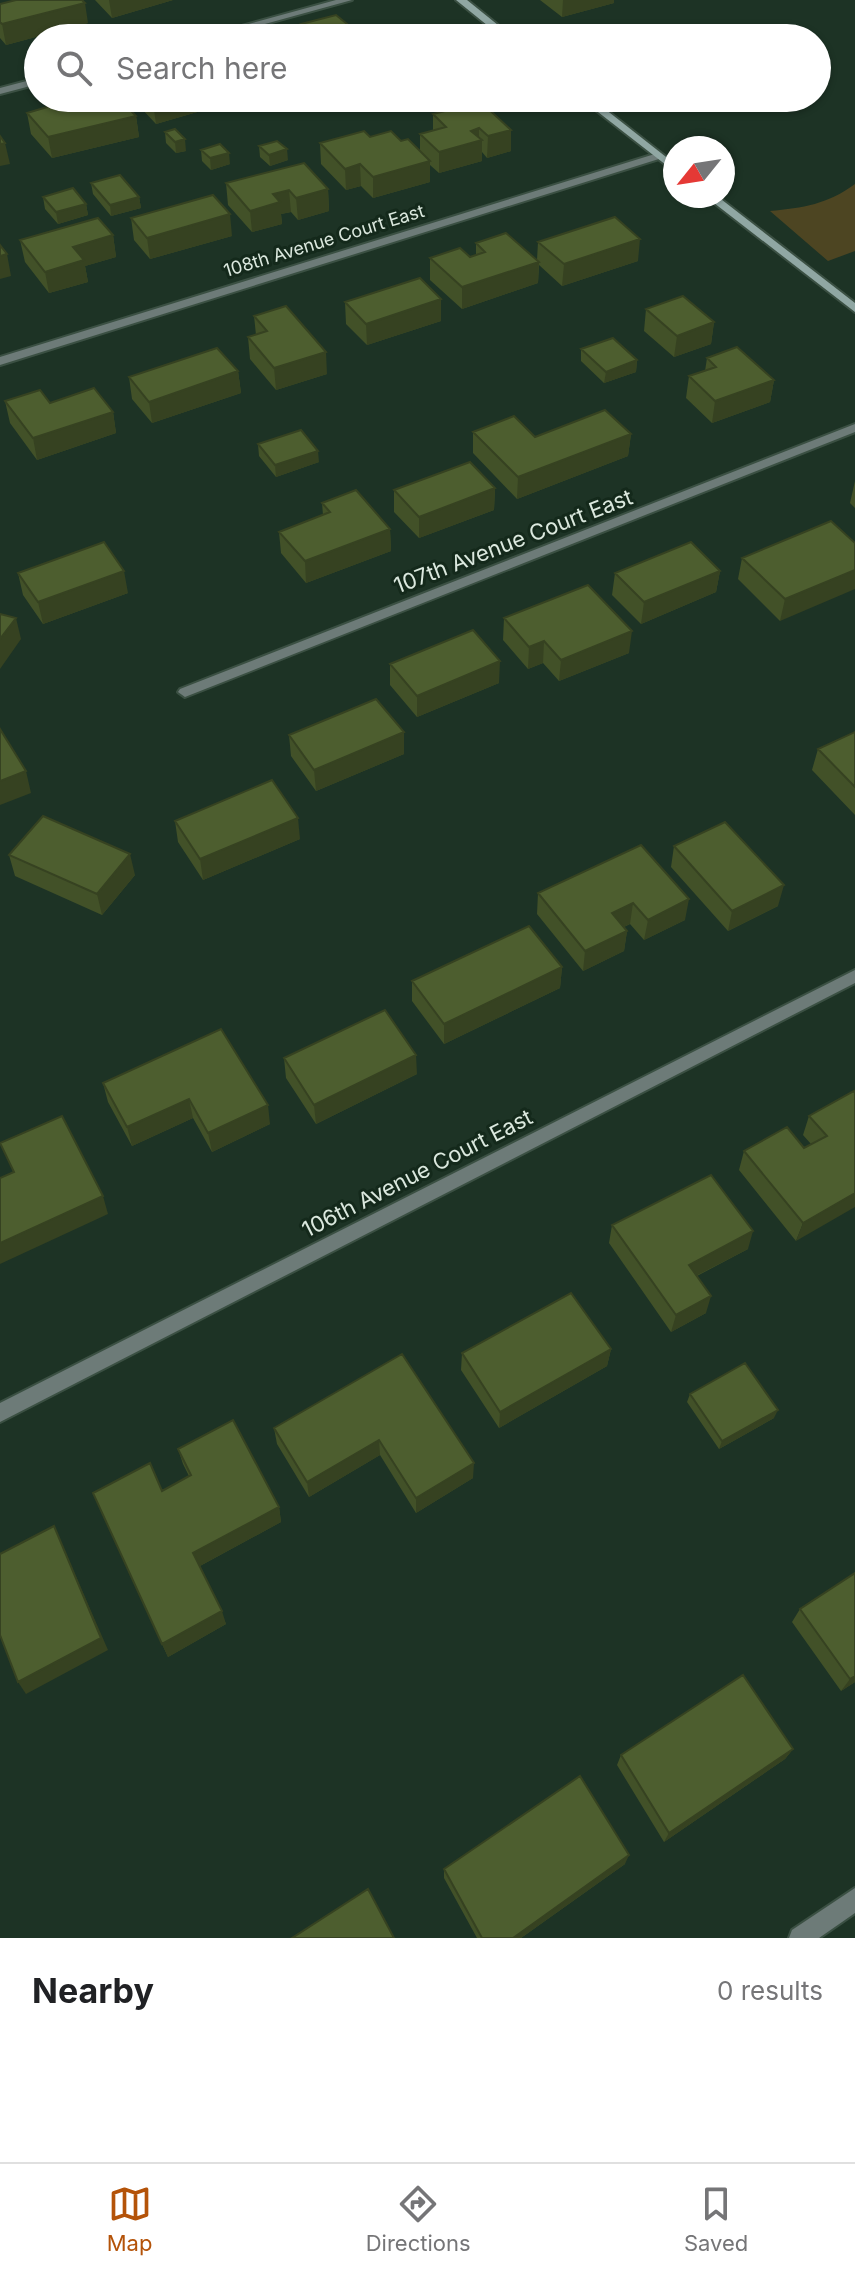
<!DOCTYPE html>
<style>
:root{--surface:#fff;--page:#f6f6f6;--text:#202124;--muted:#757577;--line:#e0e0e0;--accent:#b45309}
body{margin:0;font-family:Inter,sans-serif;background:var(--page);color:var(--text)}
.compass{position:absolute;left:663px;top:136px;width:72px;height:72px;border-radius:50%;background:var(--surface);box-shadow:0 2px 6px #0004;rotate:240deg}
.list{margin:0;padding:0;list-style:none}
h2{display:flex;justify-content:space-between;align-items:center;height:104px;margin:0;padding:0 32px;font-size:34px}
h2 small{font-size:26px;font-weight:400;color:var(--muted)}
.icon{flex:none;width:44px;height:44px;fill:none;stroke:currentColor;stroke-width:2;stroke-linecap:round;stroke-linejoin:round}
.map{position:relative;flex:none;width:855px;height:1938px;overflow:hidden}
.search{position:absolute;background:var(--surface);box-shadow:0 2px 6px #0004;left:24px;right:24px;top:24px;height:88px;display:flex;align-items:center;gap:20px;box-sizing:border-box;padding:0 28px;border-radius:44px;color:var(--muted);font-size:30px}
.sheet{height:224px;background:var(--surface)}
nav{display:flex;justify-content:space-around;align-items:center;box-sizing:border-box;height:112px;border-top:2px solid var(--line);background:var(--surface);font-size:22px;color:var(--muted)}
nav a{display:grid;justify-items:center;gap:4px}
nav .on{color:var(--accent)}
.map>svg:first-child{display:block}
</style>
<div class="map">
<svg width="855" height="1938" viewBox="0 0 855 1938">
<rect width="100%" height="100%" fill="#1d3325"/>
<path fill="#4d4522" d="M855 184V251L828 261 770 211C803 208 828 204 855 184Z"/>
<g fill="none" stroke-linecap="round" stroke-linejoin="round">
<defs>
<path id="street" d="M336 0H352L214 38H198Z
M38 78V84L0 94V88Z
M658 153 663 156 662 158 0 365V357Z
M855 424V432L190 695 185 697 178 692 180 689Z
M855 970V983L0 1422V1403Z
M855 1888V1913L819 1938H789L792 1930Z"/>
<path id="secondary" d="M456 0H467L514 38H503Z
M580 98H591L675 164V172Z
M705 196H717L855 303V312Z"/>
</defs>
<use href="#street" stroke="#3b5043" stroke-width="4"/>
<use href="#secondary" stroke="#3b5043" stroke-width="4"/>
<use href="#street" fill="#6d7b78" fill-rule="evenodd"/>
<use href="#secondary" fill="#90a7a3" fill-rule="evenodd"/>
</g>
<path fill="#425128" d="M95 0H173L112 18Z
M540 0H614V3L562 17Z
M0 4 88 23 6 45 0 38Z
M301 24 352 28 369 38H302Z
M81 98 136 116 139 137 52 158 31 134 27 113 57 110 82 103Z
M139 98H234L235 101 156 124 140 107Z
M433 114 511 130V151L487 158 482 152V161L439 173 430 165V182L373 198 361 186 346 190 321 164 320 143 370 137 401 141 420 151V134L433 131Z
M165 132 186 151 176 153 166 143Z
M259 146 288 160 270 166 260 157Z
M201 150 230 164 211 170 202 161Z
M91 183 139 197 141 208 111 216 93 194Z
M226 183 328 189 329 211 298 220 291 212 281 214 282 224 252 232 228 205Z
M43 197 86 204 88 215 58 224 45 209Z
M131 218 232 236 150 259 134 240Z
M113 235 116 257 85 266 88 282 49 293 25 262 20 240Z
M538 242 638 261 562 286 539 265 538 283 462 309 430 280V258L470 257 476 255V243L537 260Z
M441 299V321L367 345 346 324 345 302Z
M646 309 714 322 711 344 674 357 644 331Z
M254 316 327 374 276 390 250 359 248 337 256 335Z
M581 349 637 360 636 372 604 383 581 361Z
M707 358 774 380 770 402 712 423 686 398 689 376 705 371Z
M238 371 241 393 152 423 132 399 129 377Z
M5 401 113 412 116 433 37 460 10 423Z
M473 432 535 437 631 434 628 456 517 499 473 453Z
M258 444 319 462 276 477 259 456Z
M855 481V508L850 503Z
M495 488 494 510 419 538 394 512V490Z
M322 503 390 529 391 551 306 583 281 553 279 532 323 515Z
M855 543 780 621 738 579 742 558Z
M720 571 716 592 641 624 612 595 615 573Z
M18 573 128 593 43 624 23 595Z
M504 618 629 653 559 681 543 663 528 669 503 640Z
M390 664 499 683 417 717 390 685Z
M855 732V815L812 770 818 749Z
M289 735 404 754 316 791 291 756Z
M175 821 300 839 203 880 178 842Z
M641 845 685 920 644 940 630 924 624 927 627 931 624 951 583 971 537 914 538 893Z
M674 846 778 906 728 931 671 867Z
M9 855 135 875 102 915 15 876Z
M562 967 560 988 444 1044 412 1001V981Z
M221 1029 270 1124 212 1152 193 1118 132 1146 108 1102 103 1083Z
M284 1058 417 1074 316 1124 286 1078Z
M855 1093 796 1241 739 1170 744 1151 804 1148 811 1144 803 1135 809 1116Z
M612 1225 748 1249 697 1276 706 1313 671 1332 609 1243Z
M611 1349 607 1366 499 1428 461 1370 462 1353Z
M402 1354 473 1478 416 1513 380 1455 309 1497 277 1444 274 1428Z
M690 1394 774 1418 719 1449 687 1402Z
M178 1449 279 1507 281 1522 200 1566 226 1624 168 1657 93 1493 162 1491 189 1476 183 1464Z
M800 1609 855 1682 841 1691 792 1622Z
M793 1749 785 1759 664 1842 617 1765 621 1755Z
M625 1864 521 1938H477L444 1878V1869Z"/>
<path fill="#364221" d="M109 0H173L112 18Z
M563 0H614V3L562 17Z
M85 3 88 23 6 45 2 24Z
M170 98H234L235 101 156 124 153 103Z
M136 116 139 137 52 158 48 137Z
M479 128V141L482 140V161L439 173V152L471 131Z
M511 130V151L487 158 488 136Z
M185 139 186 151 176 153 175 142Z
M5 143 10 164 0 166V144Z
M287 149 288 160 270 166 269 155Z
M229 153 230 164 211 170 210 158Z
M430 161V182L373 198V177Z
M360 164 361 186 346 190 345 169Z
M328 189 329 211 298 220 296 198Z
M289 190 291 212 281 214 282 224 252 232 250 211 273 194Z
M139 197 141 208 111 216 110 205Z
M86 204 88 215 58 224 56 212Z
M230 214 232 236 150 259 147 238Z
M113 235 116 257 85 266 88 282 49 293 45 272 73 247Z
M640 239 638 261 562 286 564 264Z
M7 254 11 276 0 279V256Z
M539 262 538 283 462 309V287Z
M441 299V321L367 345 366 324Z
M714 322 711 344 674 357 677 336Z
M326 352 327 374 276 390 274 368Z
M637 360 636 372 604 383 606 372Z
M238 371 241 393 152 423 149 402Z
M774 380 770 402 712 423 715 401Z
M113 412 116 433 37 460 33 438Z
M631 434 628 456 517 499 518 477Z
M318 451 319 462 276 477 275 465Z
M495 488 494 510 419 538V517Z
M390 529 391 551 306 583 305 561Z
M855 570V589L780 621 785 599Z
M124 571 128 593 43 624 38 602Z
M720 571 716 592 641 624 644 602Z
M16 618 21 639 0 669V639Z
M632 631 629 653 559 681 561 660Z
M544 641 543 663 528 669 529 647Z
M500 661 499 683 417 717V696Z
M404 732V754L316 791 314 770Z
M26 771 31 793 0 805V781Z
M298 818 300 839 203 880 200 859Z
M130 854 135 875 102 915 97 894Z
M784 885 778 906 728 931 732 911Z
M689 899 685 920 644 940 648 920Z
M633 903 630 924 609 934 612 913Z
M627 931 624 951 583 971 585 951Z
M562 967 560 988 444 1044V1024Z
M416 1055 417 1074 316 1124 314 1105Z
M189 1099 193 1118 132 1146 127 1127Z
M268 1105 270 1124 212 1152 208 1133Z
M855 1193V1207L796 1241 803 1223Z
M103 1196 108 1214 0 1264V1243Z
M753 1231 748 1249 684 1282 689 1265Z
M711 1296 706 1313 671 1332 676 1315Z
M611 1349 607 1366 499 1428 500 1412Z
M778 1410 774 1418 719 1449 722 1441Z
M379 1440 380 1455 309 1497 307 1482Z
M474 1463 473 1478 416 1513V1498Z
M279 1507 281 1522 198 1567 193 1553Z
M54 1526 108 1650 26 1694 18 1682Z
M222 1611 226 1624 168 1657 162 1644Z
M855 1676V1682L841 1691 850 1679Z
M793 1749 785 1759 664 1842 669 1833Z
M629 1855 625 1864 521 1938H513Z"/>
<path fill="#4d5e2f" stroke="#364221" stroke-width="2" d="M16 0H82L85 3 2 24 0 22V4Z
M336 15 352 28 356 27 369 38H317L301 24Z
M82 98H119L136 116 48 137 27 113 54 105 57 110 86 102Z
M149 98H170L153 103Z
M481 102 511 130 488 136 479 128 471 131 482 140 439 152 420 134 446 127 433 114Z
M175 129 185 139 175 142 165 132Z
M364 131 370 137 391 131 401 141 408 139 430 161 373 177 360 164 345 169 320 143Z
M0 136 5 143 0 144Z
M277 141 287 149 269 155 259 146Z
M220 144 229 153 210 158 201 150Z
M304 163 328 189 296 198 289 190 273 194 280 202 250 211 226 183Z
M120 175 139 197 110 205 91 183Z
M73 188 86 204 56 212 43 197Z
M213 195 230 214 147 238 131 218Z
M615 217 640 239 564 264 538 242Z
M98 218 113 235 73 247 84 260 45 272 20 240Z
M506 233 539 262 462 287 430 258 460 248 470 257 485 252 476 243Z
M0 245 7 254 0 256Z
M420 278 441 299 366 324 345 302Z
M683 296 714 322 677 336 646 309Z
M286 306 326 352 274 368 248 337 267 331 254 316Z
M613 338 637 360 606 372 581 349Z
M737 347 774 380 715 401 689 376 716 367 707 358Z
M217 348 238 371 149 402 129 377Z
M94 388 113 412 33 438 5 401 40 390 50 403Z
M605 410 631 434 518 477 473 432 514 416 535 437Z
M301 430 318 451 275 465 258 444Z
M470 462 495 488 419 517 394 490Z
M356 490 390 529 305 561 279 532 330 512 322 503Z
M831 521 855 543V570L785 599 742 558Z
M104 542 124 571 38 602 18 573Z
M691 542 720 571 644 602 615 573Z
M588 585 632 631 561 660 544 641 529 647 504 618Z
M0 614 16 618 0 639Z
M473 630 500 661 417 696 390 664Z
M376 699 404 732 314 770 289 735Z
M0 729 26 771 0 781Z
M855 732V787L818 749Z
M272 780 298 818 200 859 175 821Z
M43 816 130 854 97 894 9 855Z
M725 822 784 885 732 911 674 846Z
M641 845 689 899 648 920 633 903 612 913 627 931 585 951 538 893Z
M529 926 562 967 444 1024 412 981Z
M385 1010 416 1055 314 1105 284 1058Z
M221 1029 268 1105 208 1133 189 1099 127 1127 103 1083Z
M854 1091 855 1093V1193L803 1223 744 1151 787 1127 804 1148 827 1136 809 1116Z
M62 1116 103 1196 0 1243V1178L14 1172 0 1143Z
M711 1175 753 1231 689 1265 711 1296 676 1315 612 1225Z
M571 1293 611 1349 500 1412 462 1353Z
M402 1354 474 1463 416 1498 379 1440 307 1482 274 1428Z
M745 1363 778 1410 722 1441 690 1394Z
M233 1420 279 1507 193 1553 222 1611 162 1644 93 1493 150 1463 162 1491 191 1475 178 1449Z
M54 1526 101 1638 18 1682 0 1635V1554Z
M855 1573V1676L850 1679 800 1609Z
M743 1675 793 1749 669 1833 621 1755Z
M580 1776 629 1855 513 1938H482L444 1869Z
M368 1889 394 1938H292Z"/>
<g text-anchor="middle" stroke-width="6" stroke-linejoin="round" paint-order="stroke">
<g font-size="18" fill="#dbe8de" stroke="#14291b">
<text transform="translate(324 241) rotate(-17)" y="6">108th Avenue Court East</text>
</g>
<g font-size="22" fill="#dbe8de" stroke="#14291b">
<text transform="translate(513 541) rotate(-21)" y="8">107th Avenue Court East</text>
<text transform="translate(417 1173) rotate(-27)" y="8">106th Avenue Court East</text>
</g>
</g>
</svg>
<svg class="compass" viewBox="-18 -18 36 36"><path d="M0-13l5 13h-10z" fill="#e53935"/><path d="M0 13l5-13h-10z" fill="#757577"/></svg>
<div class="search"><svg class="icon" aria-label="search" viewBox="0 0 24 24"><circle cx="10" cy="10" r="6"/><path d="M15 15l6 6"/></svg>Search here</div>
</div>
<section class="sheet">
<h2>Nearby<small>0 results</small></h2>
<ul class="list">
</ul>
</section>
<nav>
<a class="on"><svg class="icon" aria-label="map" viewBox="0 0 24 24"><path d="M3 6l6-2 6 2 6-2v14l-6 2-6-2-6 2zM9 4v14M15 6v14"/></svg>Map</a>
<a><svg class="icon" aria-label="directions" viewBox="0 0 24 24"><path d="M12 3l9 9-9 9-9-9zM9 14v-3h6M13 9l2 2-2 2"/></svg>Directions</a>
<a><svg class="icon" aria-label="saved" viewBox="0 0 24 24"><path d="M7 4h10v16l-5-4-5 4z"/></svg>Saved</a>
</nav>
